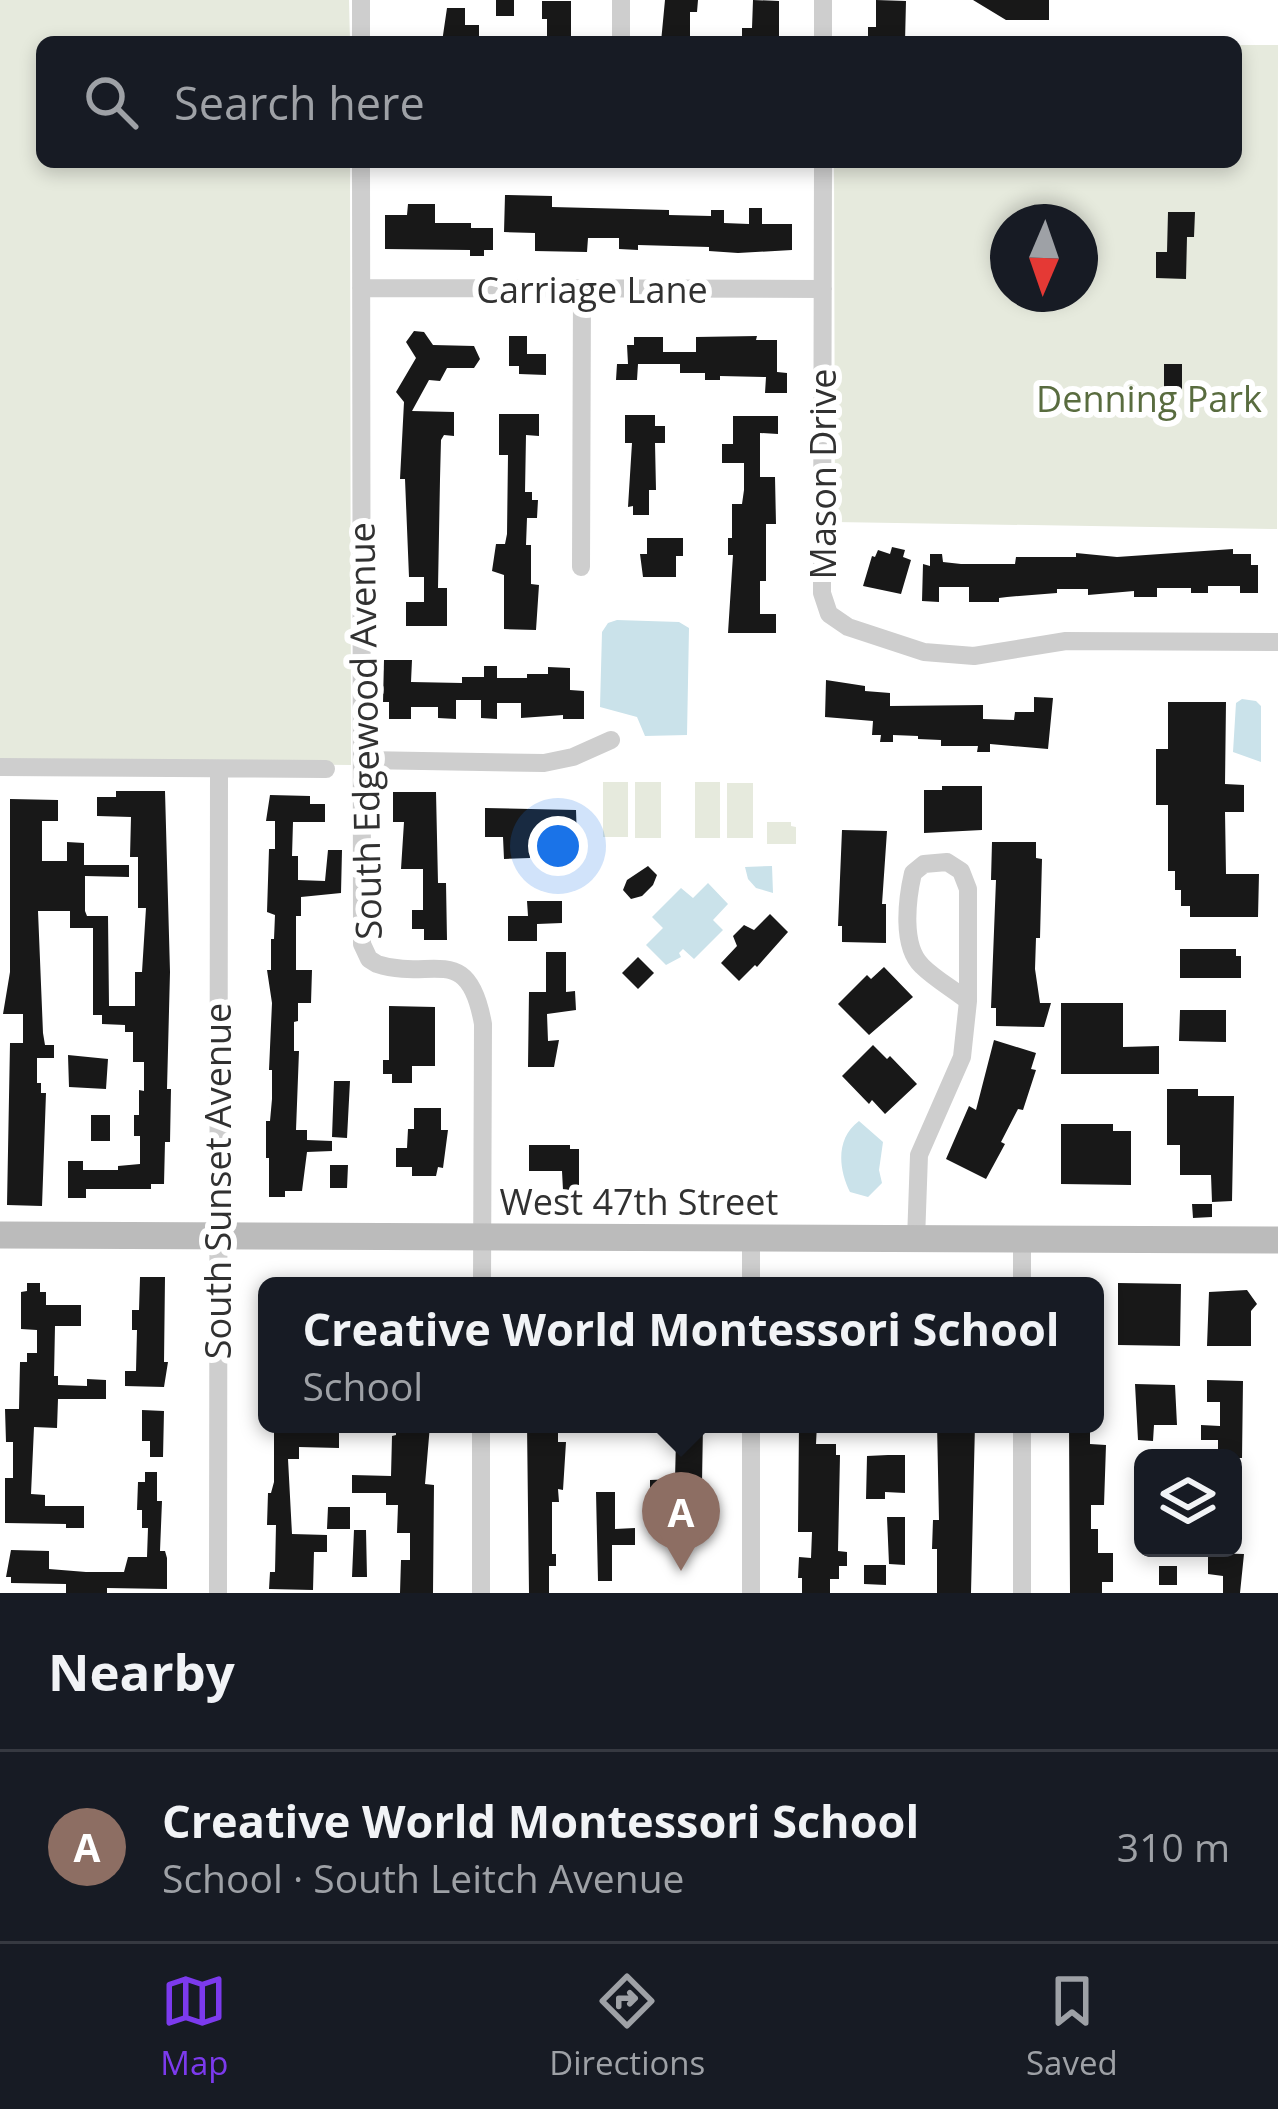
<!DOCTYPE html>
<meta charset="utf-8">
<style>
:root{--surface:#171b24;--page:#20242c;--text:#f1f3f6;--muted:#9ea1a6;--line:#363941;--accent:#7c3aed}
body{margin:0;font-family:"Open Sans",sans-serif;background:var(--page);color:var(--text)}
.controls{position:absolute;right:36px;bottom:36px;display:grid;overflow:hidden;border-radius:18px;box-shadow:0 6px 18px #0003}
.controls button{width:108px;height:108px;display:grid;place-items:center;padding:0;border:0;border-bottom:3px solid var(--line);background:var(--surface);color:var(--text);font:60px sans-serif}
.compass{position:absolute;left:990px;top:204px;width:108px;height:108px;border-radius:50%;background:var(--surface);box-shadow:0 6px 18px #0003;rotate:182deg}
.you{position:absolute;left:558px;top:846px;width:42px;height:42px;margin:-30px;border:9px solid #fff;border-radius:50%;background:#1a73e8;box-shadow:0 0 0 18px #1a73e833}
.badge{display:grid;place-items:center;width:78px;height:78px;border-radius:50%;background:var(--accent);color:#fff;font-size:39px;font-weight:700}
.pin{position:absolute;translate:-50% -99px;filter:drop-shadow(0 3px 6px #0008)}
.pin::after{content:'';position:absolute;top:63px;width:42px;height:36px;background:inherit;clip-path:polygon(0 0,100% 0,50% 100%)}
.popup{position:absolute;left:258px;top:1277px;width:846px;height:156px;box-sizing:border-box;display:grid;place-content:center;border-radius:18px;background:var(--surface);filter:drop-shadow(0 3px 9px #0005);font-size:39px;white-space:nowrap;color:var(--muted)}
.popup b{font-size:45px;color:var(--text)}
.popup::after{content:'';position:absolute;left:50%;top:100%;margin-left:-24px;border:24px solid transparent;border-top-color:var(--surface)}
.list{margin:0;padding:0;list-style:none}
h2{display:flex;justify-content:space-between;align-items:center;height:156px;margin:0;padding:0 48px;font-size:51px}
h2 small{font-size:39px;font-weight:400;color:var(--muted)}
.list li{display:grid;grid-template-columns:78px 1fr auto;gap:36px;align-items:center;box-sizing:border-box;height:192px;padding:0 48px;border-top:3px solid var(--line)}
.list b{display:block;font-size:45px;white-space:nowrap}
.list p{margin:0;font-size:39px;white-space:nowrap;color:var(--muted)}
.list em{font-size:39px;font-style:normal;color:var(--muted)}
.icon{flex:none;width:66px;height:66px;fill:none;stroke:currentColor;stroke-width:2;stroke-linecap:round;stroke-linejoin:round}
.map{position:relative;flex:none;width:1278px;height:1593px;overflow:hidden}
.search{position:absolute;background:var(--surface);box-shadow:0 6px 18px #0003;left:36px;right:36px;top:36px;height:132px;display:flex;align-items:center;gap:30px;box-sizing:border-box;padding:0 42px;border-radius:18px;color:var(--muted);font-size:45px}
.sheet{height:348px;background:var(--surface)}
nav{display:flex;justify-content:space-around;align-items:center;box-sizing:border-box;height:168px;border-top:3px solid var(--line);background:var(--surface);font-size:33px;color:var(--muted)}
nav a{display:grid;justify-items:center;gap:6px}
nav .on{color:var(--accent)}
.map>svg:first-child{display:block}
</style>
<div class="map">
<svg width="1278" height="1593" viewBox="0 0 1278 1593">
<rect width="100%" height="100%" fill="#fff"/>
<path fill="#e6eadd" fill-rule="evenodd" d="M0 0H349L350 42H42V162H350L351 765 0 761Z
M1236 45H1278L1277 529 835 522 834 162H1236ZM1008 222H1080V294H1008Z
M603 782H628V837H603Z
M635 782H661V838H635Z
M695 782H720V838H695Z
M727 783H753V838H727Z
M767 822H791V826L796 827V844H767Z"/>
<path fill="#cae2ea" d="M617 620 679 622 689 628 687 735 645 736 637 717 600 707 602 632 608 623Z
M1242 699 1256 701 1261 706V762L1233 752 1236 703Z
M772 866 773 893 756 888 748 879 745 867Z
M708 883 728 904 713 920 723 930 694 959 683 949 679 953 681 957 666 965 646 945 663 928 652 917 681 888 693 898Z
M859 1121 883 1142 879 1170 882 1183 868 1197 850 1192C838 1168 836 1138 859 1121Z"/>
<path fill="#181818" d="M496 0H514V16H496Z
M665 0H698L697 12H690V42H661Z
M753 0 779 1V42H742V28H752Z
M876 0 906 1 905 42H868V27H876Z
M973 0H1049V20H1006Z
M542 1H571V42H547V19H542Z
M447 8H465V25H479V42H442Z
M505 195 552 196V207L669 210V215L711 216V210H724V223L749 224V208H762V224H792V250L738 253 709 251V247L638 245V250L619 249V238H588L587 252 535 251V233L504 232Z
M408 204H435V223H471V228H493V250H484V256H470V250L385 249V215H407Z
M1168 212H1195L1194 237H1187L1186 279 1156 278V252H1167Z
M414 331 424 332 433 345 474 346 480 359 474 368H447L440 381 429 380 412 411 454 412V436L444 435 441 440 440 479 438 588H447V626H406V602H424V577H409L405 479H400L404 402 396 392 416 358 406 342Z
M509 336H527V354H546V375L519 374V366H509Z
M757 336 756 340H777V372L787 373V393H765L766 377 720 376V380H705V373H680V364H638L637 380H616L617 364H628L627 345H634V337H663V352H696V337Z
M1164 364H1182V390L1164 389Z
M499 414H539V436L526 435 525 492H532V500H538L537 518H527L526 545H531V584L539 585 536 630 504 629V575L492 571 496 544H505L507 534 508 455H499Z
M625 415H655V426H665V443H655L656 490H649V515H633V506L628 507 632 443H625Z
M733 416H778V434L760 433V477H775L776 524H766V581H760V614H776V633H728L733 555H728V538H732V504H742L744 490V463H722V444H733Z
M647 538H683V556H676V577H643L640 554H647Z
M892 547 905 550 903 557 911 560 901 594 863 586 872 556 875 557 878 550 890 554Z
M1233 549V554H1251V565H1258V593H1240V586H1208V593H1191V588H1157V597H1134V591L1088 595V589H1057V593L1007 597 999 598V602H969V587H939V602L922 601 923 564 930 566V554H942L943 562 961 564H1015L1016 557H1076V553L1117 557Z
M384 660H412L411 682 462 683V677H484V666H497V678H527V674H548V667L570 668V690L584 691V719H563V715L521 718V703H497V719L481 718V700H456V719L438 718V707H411V719H389V702H383Z
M826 680 865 686V691L890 693V706L983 705V719L1014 720 1015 712H1034V697L1053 698 1048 749 990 744V752H977L978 746H941V740L918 739V736L893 735V742H880L881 735H872L873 721 825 717Z
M1168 702H1226L1225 784 1244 785V812H1225L1226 874H1259L1258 917H1190V906H1181V890H1175V871H1168V805H1156V749H1168Z
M942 786H982V830L924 833V790H942Z
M116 791H165L170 972 167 1089H171L170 1142H165L164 1184H151V1189H86V1198H68V1161H83V1170H118V1166L140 1164V1136H134V1115H139V1090L144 1091V1062H133V1032H125V1025L102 1024V1015H93V928H70V911H38L43 1033 45 1045H54V1058H37V1083H41V1093H46L42 1206 7 1205 10 1043H23V1014H3L10 972V799L58 800V821H42V861H67V842L84 843V865H129V877L85 876V911L87 916H108L109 1006H135V972H142L146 908H138V857H130L131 817 97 816V797H116Z
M393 792H436L438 883H446L447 940H424V929H412V910H423V869H401L404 822H393Z
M270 795 310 796V804H325V822H293L292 856H298V880L325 881 328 850H342L341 893 301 897V916H296V970H312L311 1003H298V1021L294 1022V1051H299L296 1130H307V1140L332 1141V1151L307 1152 302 1191H285V1197H269V1158H266V1121H270L272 1099V1070H269L272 1003 267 970H271V939H274L275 915 267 912 269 849H275V821H266Z
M485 808 576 810 577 840H565V850L530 851V858L504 859 503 837H485Z
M842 830 887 831 882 904H886V943L842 942V926H838Z
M992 842H1036V858L1042 859 1040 938H1036L1035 969 1040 1003H1051L1044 1027 996 1026V1008H991L996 880H991Z
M648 866 657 875 653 885 642 896 631 899 623 890 627 880Z
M527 901H562V923L537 924V941H508V916H528Z
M770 914 788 932 757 967 755 965 739 981 721 963 737 946 733 936 744 925 754 930Z
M1180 949H1236V956H1241V978H1180Z
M546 952H566V992L575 991 576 1010 547 1014 548 1041 559 1040 554 1067H528L529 992H546Z
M638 957 654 973 638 989 622 973Z
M884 967 913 997 869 1035 838 1004 867 975 871 979Z
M1061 1003H1123V1047L1159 1046V1074H1061Z
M389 1006 435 1007V1066H412V1083H392V1074H383V1060H389Z
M1180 1010H1226V1042L1179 1041Z
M994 1040 1036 1053 1031 1069 1036 1070 1023 1110 1018 1109 1001 1142 1005 1144 986 1179 946 1159 969 1106 976 1110Z
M873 1045 887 1059 890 1056 917 1084 885 1114 872 1100 869 1104 842 1076Z
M68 1055 108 1059 106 1089 69 1087Z
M334 1081H350L347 1138 332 1137Z
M1167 1089H1198V1096H1234L1232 1201 1212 1202 1211 1175H1180V1145H1167Z
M414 1108H441V1130H448L443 1168 438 1167 436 1176H412V1167H396V1148H407L408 1129H414Z
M91 1115H110V1141H91Z
M1061 1124H1113V1131H1131V1185L1061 1184Z
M529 1145H570V1149H579V1190H563L562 1171H529Z
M330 1165H348L347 1188H330Z
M1192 1204H1212V1217L1193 1218Z
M140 1277H165L164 1362H168L164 1387 125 1386V1371H136L137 1330H132V1310H139Z
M27 1283H40V1292H46V1305H81V1326H55L54 1376H58V1385L87 1386V1379L106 1380V1399H58L57 1428 34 1427 31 1494 45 1495V1506H84V1528H66V1524L5 1523V1478H13V1442H6L5 1409H19L20 1362H27V1353H37V1330L21 1329V1292L27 1291Z
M1118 1283 1181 1284 1180 1346 1118 1345Z
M1247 1290 1257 1304 1251 1311V1346H1207L1209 1292Z
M1207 1380 1243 1381 1242 1458H1218V1440H1201V1425L1220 1426V1402H1207Z
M1135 1384 1175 1385 1177 1425H1154L1153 1441 1138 1440Z
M142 1410 164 1411 163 1457H150V1441H142Z
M280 1424H295L299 1430 339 1431V1448L299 1447V1459H288L292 1534 327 1535V1552H314L313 1590 269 1589 270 1572H275L276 1525H267L268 1493H271L274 1482V1425Z
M527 1424H558V1442H566L563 1490 558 1489 559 1502H552V1554H556V1566H549V1593H529Z
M670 1424H703L701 1542H675V1534H669V1500H664V1494H650V1480L675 1479 676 1440H670Z
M799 1424H817L816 1444H836V1455H840L838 1551 847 1552V1566H839V1579H830V1593H802V1578H798L799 1557 811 1558 812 1532H798Z
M937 1424H975L971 1593H937V1549H932L933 1520H939Z
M1069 1424H1090V1444L1106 1445 1104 1505H1091V1529H1098V1553H1113V1582H1102V1593H1070Z
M430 1425 425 1484 434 1485 433 1593H400L401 1560H410V1533H397L398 1505H386V1493H352V1475L391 1476 392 1436 396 1435V1426Z
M888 1455H905V1493L885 1492V1499H866L867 1456Z
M145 1472H157V1501H162L160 1551H165L167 1558V1589L107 1588V1593H66V1584L11 1583V1577H6L11 1550 49 1551V1569L86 1572H124L128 1557H147L148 1528H142V1510H137L138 1482H145Z
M596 1492H615V1529L635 1528V1545H612V1581H598Z
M328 1507H350V1529H327Z
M887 1517H905V1565L889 1564Z
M354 1530H366L367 1577H352Z
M1208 1553 1244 1554 1240 1593H1223V1576L1208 1574Z
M864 1565H886V1585L864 1584Z
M1159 1566H1177V1585H1159Z"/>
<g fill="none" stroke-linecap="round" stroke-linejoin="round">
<path stroke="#cecece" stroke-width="18" d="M621 0V42
M361 42V0
M823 42V0
M361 162 362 944 369 959 377 964C432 982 468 940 483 1024L482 1286
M823 162 822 593 829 614 848 627 924 652 974 656 1066 641 1278 642
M361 288 823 289
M581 567 582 291
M364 760 544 763 573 757 611 740
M0 767 326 769
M751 1239V1286
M916 1240 919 1155 962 1057 968 1001V889L961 871 947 862 924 864 913 873C907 899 901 946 922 966 935 979 953 989 968 1001
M1022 1286V1241
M751 1424V1593
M218 1593 219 769
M481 1593V1424
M1022 1593V1424"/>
<path stroke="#bbb" stroke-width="27" d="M0 1235 1278 1240"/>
</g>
<g text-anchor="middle" stroke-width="12" stroke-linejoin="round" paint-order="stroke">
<g font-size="36" fill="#313131" stroke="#fff">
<text x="592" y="303">Carriage Lane</text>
<text transform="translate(823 474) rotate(-90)" y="13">Mason Drive</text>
<text transform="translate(365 731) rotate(-91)" y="13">South Edgewood Avenue</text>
<text transform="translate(218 1181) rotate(-90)" y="13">South Sunset Avenue</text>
<text x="639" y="1215">West 47th Street</text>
</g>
<g font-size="36" fill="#596c3f" stroke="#fff">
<text x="1149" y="412">Denning Park</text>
</g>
</g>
</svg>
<div class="controls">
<button><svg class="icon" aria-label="layers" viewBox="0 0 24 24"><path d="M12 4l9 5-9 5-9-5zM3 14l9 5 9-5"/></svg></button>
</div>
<svg class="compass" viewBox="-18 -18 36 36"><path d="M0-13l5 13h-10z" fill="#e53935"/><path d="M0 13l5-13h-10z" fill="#9ea1a6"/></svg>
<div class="you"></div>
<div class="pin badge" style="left:681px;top:1571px;background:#8d6e63">A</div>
<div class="popup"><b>Creative World Montessori School</b>School</div>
<div class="search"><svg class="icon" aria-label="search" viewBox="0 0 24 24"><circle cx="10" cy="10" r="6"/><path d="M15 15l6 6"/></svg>Search here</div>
</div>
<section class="sheet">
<h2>Nearby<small></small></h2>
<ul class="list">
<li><span class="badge" style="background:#8d6e63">A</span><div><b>Creative World Montessori School</b><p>School · South Leitch Avenue</p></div><em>310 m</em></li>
</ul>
</section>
<nav>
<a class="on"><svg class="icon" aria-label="map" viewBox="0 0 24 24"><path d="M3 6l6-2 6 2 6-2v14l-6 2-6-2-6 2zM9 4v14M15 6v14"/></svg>Map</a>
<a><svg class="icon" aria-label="directions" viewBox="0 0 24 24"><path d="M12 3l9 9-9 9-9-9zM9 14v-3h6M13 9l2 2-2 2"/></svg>Directions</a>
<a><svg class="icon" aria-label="saved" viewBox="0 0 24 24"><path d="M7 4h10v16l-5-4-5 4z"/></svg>Saved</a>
</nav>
